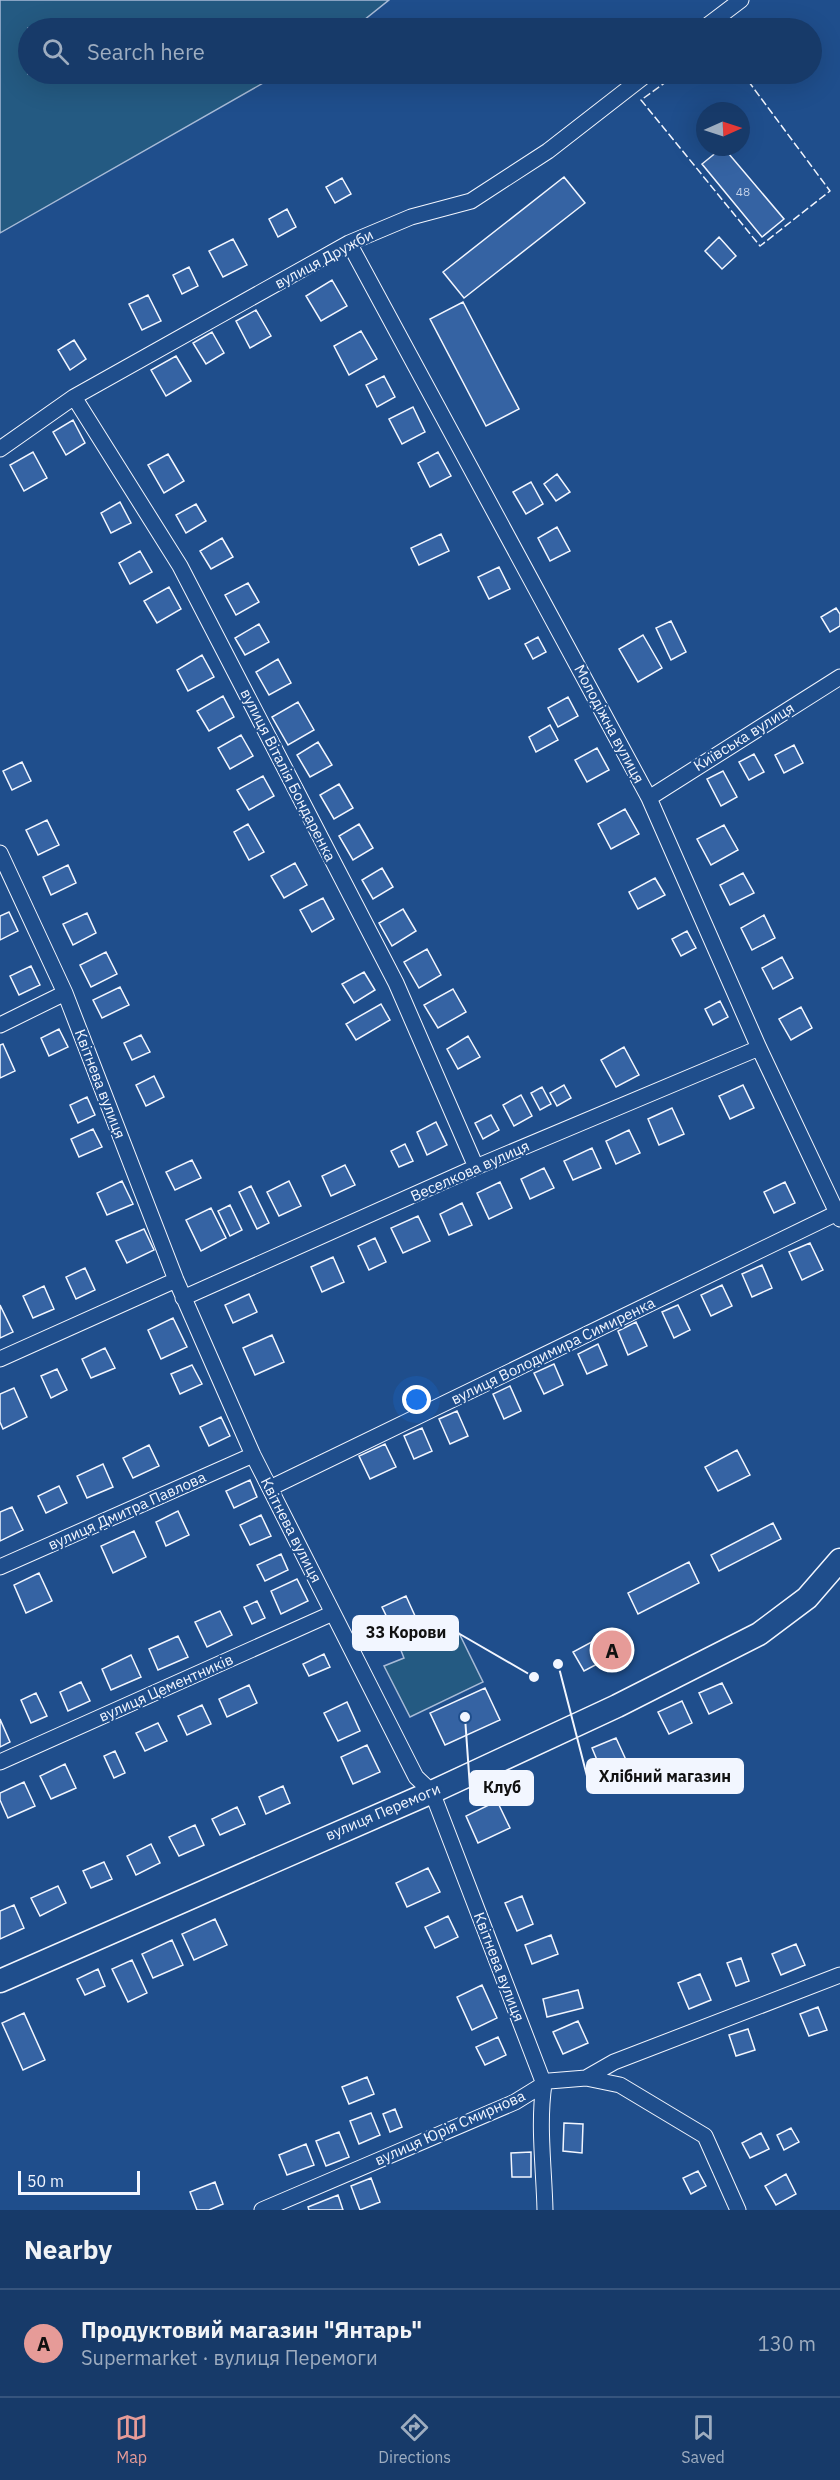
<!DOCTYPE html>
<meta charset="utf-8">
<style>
:root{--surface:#173a69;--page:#20416f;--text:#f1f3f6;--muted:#9eadc0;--line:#36547d;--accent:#e69b98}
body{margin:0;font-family:"IBM Plex Sans",sans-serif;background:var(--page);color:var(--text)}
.compass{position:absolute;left:696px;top:102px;width:54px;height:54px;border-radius:50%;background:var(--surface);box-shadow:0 6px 24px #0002;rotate:87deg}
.scale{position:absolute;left:18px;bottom:15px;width:122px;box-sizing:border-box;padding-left:6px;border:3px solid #f2f6ff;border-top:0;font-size:16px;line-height:21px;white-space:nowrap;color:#f2f6ff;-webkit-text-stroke:4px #1f4e8c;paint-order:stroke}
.you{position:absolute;left:417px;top:1400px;width:21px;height:21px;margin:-15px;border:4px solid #fff;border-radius:50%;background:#1a73e8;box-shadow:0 0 0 9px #1a73e833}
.badge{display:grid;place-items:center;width:39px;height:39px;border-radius:50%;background:var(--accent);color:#111;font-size:20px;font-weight:700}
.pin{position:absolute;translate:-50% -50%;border:3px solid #fff;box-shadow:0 2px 6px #0006}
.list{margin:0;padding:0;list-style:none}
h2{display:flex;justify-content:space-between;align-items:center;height:78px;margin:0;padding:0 24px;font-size:26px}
h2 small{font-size:20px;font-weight:400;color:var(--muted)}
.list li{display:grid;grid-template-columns:39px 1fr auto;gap:18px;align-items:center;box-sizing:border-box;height:108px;padding:0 24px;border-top:2px solid var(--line)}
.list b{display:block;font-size:22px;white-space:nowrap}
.list p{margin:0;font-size:20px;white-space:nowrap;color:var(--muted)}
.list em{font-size:20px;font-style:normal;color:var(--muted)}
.icon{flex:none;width:33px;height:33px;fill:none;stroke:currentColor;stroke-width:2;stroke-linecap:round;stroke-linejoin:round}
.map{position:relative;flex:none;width:840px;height:2210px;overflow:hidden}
.search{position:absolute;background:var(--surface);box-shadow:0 6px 24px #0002;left:18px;right:18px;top:18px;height:66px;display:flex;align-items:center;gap:15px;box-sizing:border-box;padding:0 21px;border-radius:33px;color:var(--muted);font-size:22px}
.sheet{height:186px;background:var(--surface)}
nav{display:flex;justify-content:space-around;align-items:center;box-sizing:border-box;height:84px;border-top:2px solid var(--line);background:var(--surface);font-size:16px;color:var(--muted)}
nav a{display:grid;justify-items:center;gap:3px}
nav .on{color:var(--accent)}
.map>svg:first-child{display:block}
</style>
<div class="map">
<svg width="840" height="2210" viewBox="0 0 840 2210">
<rect width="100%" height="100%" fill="#1f4e8c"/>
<path fill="#245a82" stroke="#a8bbd7" stroke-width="1.5" d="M0 0H389L354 28H28V74H279L0 233Z
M455 1625 483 1682 410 1717 384 1666 404 1658 400 1648Z"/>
<path fill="#3563a3" stroke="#f2f6ff" stroke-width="1.5" d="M723 147 784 219 762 237 702 164Z
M564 177 585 203 464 298 443 272Z
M342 178 351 194 335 203 326 187Z
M287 209 296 227 278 237 269 219Z
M719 237 736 256 722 269 705 251Z
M233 239 247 265 223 277 209 251Z
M189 267 198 286 182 294 173 275Z
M332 280 347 306 321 321 306 296Z
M148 295 161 321 142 330 129 304Z
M463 302 519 409 486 426 430 319Z
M256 310 271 336 250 348 236 321Z
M361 331 377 359 349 375 334 346Z
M212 332 224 353 206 364 193 343Z
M74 340 86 359 70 370 58 350Z
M176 356 191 381 166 396 151 370Z
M384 376 395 397 377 407 366 385Z
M413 407 425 432 402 444 389 419Z
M73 420 85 443 66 455 53 432Z
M33 452 47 478 24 491 10 465Z
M438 452 451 476 430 487 418 463Z
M168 454 184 481 164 493 148 465Z
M557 474 570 492 556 501 544 484Z
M531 482 543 504 526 514 513 492Z
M120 502 131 523 111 533 101 513Z
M196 504 206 521 186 533 176 515Z
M557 527 570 551 550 561 538 538Z
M441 534 449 551 419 565 411 548Z
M222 538 233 557 211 569 200 551Z
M140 551 152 572 130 584 119 563Z
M499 567 510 589 489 599 478 577Z
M248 583 259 602 236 615 225 595Z
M169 587 181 609 157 623 144 601Z
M836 608 840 614V626L830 632 821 617Z
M671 621 686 652 671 660 656 628Z
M259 624 269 642 245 655 235 638Z
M643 635 662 668 638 682 619 649Z
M538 637 546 652 533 659 525 644Z
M202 655 214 677 188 691 177 670Z
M278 659 291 683 269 695 256 672Z
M223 696 234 717 209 731 197 711Z
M568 697 578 716 558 727 548 708Z
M298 702 314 730 288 745 272 717Z
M550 725 558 740 536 752 529 737Z
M241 735 253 756 230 769 218 748Z
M318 742 332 765 310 777 297 755Z
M794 745 803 763 784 773 775 755Z
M597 748 609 770 587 782 575 760Z
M754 754 764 772 749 780 739 762Z
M22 762 31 781 12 790 3 771Z
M723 771 737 797 721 806 707 779Z
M263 776 274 796 249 810 237 790Z
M339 784 353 808 334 819 320 795Z
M625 809 639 834 611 849 598 824Z
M47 820 59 845 38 855 26 830Z
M248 824 264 852 249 860 234 832Z
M359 824 373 848 353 860 339 836Z
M724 825 738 850 711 865 697 839Z
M295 863 307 885 284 898 271 876Z
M68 865 76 883 51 895 43 877Z
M382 868 393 887 373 899 362 880Z
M743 873 754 893 730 905 720 885Z
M655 878 665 895 638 909 629 892Z
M323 898 334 919 312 932 300 910Z
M403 909 416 931 392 946 379 923Z
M9 912 18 931 0 940V916Z
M87 913 96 933 73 945 63 924Z
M764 915 775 938 752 950 741 928Z
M687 931 696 948 681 956 672 939Z
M427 949 441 975 419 988 404 962Z
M106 952 117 974 91 987 80 965Z
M782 957 793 978 773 989 762 968Z
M31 966 40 985 19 995 10 976Z
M364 972 375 990 354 1003 342 984Z
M120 987 129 1005 102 1018 93 1000Z
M453 989 466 1012 438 1028 424 1005Z
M720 1001 728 1017 713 1025 705 1009Z
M381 1004 390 1020 356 1040 346 1024Z
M801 1007 812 1028 791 1040 779 1019Z
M59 1029 68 1047 49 1056 41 1038Z
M141 1035 150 1052 132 1060 124 1043Z
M468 1036 480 1057 458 1069 447 1049Z
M3 1044 15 1071 0 1078V1045Z
M624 1047 639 1075 616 1087 601 1060Z
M154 1076 164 1097 146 1106 136 1085Z
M564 1085 571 1098 557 1106 550 1093Z
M743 1085 754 1108 730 1119 719 1096Z
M542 1087 551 1104 540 1110 531 1093Z
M521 1095 532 1116 514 1126 503 1105Z
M87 1097 95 1115 78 1123 70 1105Z
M672 1108 684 1134 659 1145 648 1119Z
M491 1115 499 1130 483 1139 475 1123Z
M436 1122 447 1145 427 1155 417 1132Z
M93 1129 102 1147 79 1157 71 1139Z
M629 1130 640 1153 616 1164 606 1141Z
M405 1144 413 1161 399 1167 391 1151Z
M592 1148 601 1168 573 1180 564 1161Z
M192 1160 201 1178 175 1190 166 1172Z
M345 1165 355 1185 331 1196 322 1176Z
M544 1168 554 1188 530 1199 521 1179Z
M122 1181 133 1204 107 1215 97 1193Z
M289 1181 301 1206 279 1216 267 1192Z
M500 1182 512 1208 489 1219 477 1193Z
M785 1182 795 1203 774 1213 764 1192Z
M251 1186 269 1223 257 1229 239 1192Z
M462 1203 472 1225 449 1235 440 1214Z
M230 1205 242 1230 230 1236 218 1211Z
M211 1208 226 1238 201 1251 186 1220Z
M418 1216 430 1241 403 1253 391 1228Z
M144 1229 154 1250 127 1263 116 1241Z
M375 1238 386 1262 369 1270 358 1246Z
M810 1243 823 1270 802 1280 789 1252Z
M333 1257 344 1282 322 1292 311 1267Z
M762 1265 772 1288 752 1297 742 1274Z
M85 1268 95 1290 76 1299 66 1277Z
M722 1285 732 1306 711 1316 701 1295Z
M44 1286 54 1309 33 1318 23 1296Z
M249 1294 257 1312 233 1323 225 1305Z
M0 1305 13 1332 0 1338Z
M678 1305 690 1330 674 1338 662 1312Z
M173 1318 187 1347 161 1359 148 1330Z
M636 1322 647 1346 628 1355 618 1331Z
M272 1335 284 1362 255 1375 243 1348Z
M598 1344 607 1365 587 1374 578 1354Z
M105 1348 115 1368 91 1378 82 1359Z
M554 1364 563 1385 544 1394 534 1373Z
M192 1365 202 1384 180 1394 171 1374Z
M57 1369 67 1390 51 1398 41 1376Z
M510 1386 521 1411 504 1419 493 1394Z
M14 1388 27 1417 3 1429 0 1422V1394Z
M457 1411 468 1436 450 1444 439 1419Z
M221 1417 230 1436 209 1446 200 1427Z
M422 1428 432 1451 414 1459 404 1436Z
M385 1444 396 1467 370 1479 359 1456Z
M149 1445 159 1466 133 1478 123 1458Z
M737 1450 750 1475 718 1491 705 1467Z
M103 1464 113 1487 87 1498 77 1476Z
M250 1480 257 1497 234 1508 226 1491Z
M59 1486 67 1503 46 1513 38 1496Z
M12 1507 23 1530 0 1541V1512Z
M178 1511 189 1535 166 1546 156 1522Z
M261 1515 271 1536 250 1545 240 1525Z
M773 1523 781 1539 719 1571 711 1555Z
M134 1531 146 1557 113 1573 101 1546Z
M281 1554 288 1570 265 1581 257 1565Z
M689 1562 699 1583 638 1614 628 1593Z
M39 1573 52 1601 26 1613 14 1585Z
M297 1579 308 1601 281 1614 271 1591Z
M406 1596 420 1627 397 1638 382 1607Z
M257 1601 265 1618 252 1624 244 1607Z
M220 1611 232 1635 207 1647 195 1622Z
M612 1631 622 1651 584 1671 573 1652Z
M178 1636 188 1657 158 1670 149 1649Z
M324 1654 330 1667 309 1676 303 1664Z
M131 1655 141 1677 111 1690 102 1669Z
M81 1682 90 1701 68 1711 60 1692Z
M722 1683 732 1703 709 1714 699 1693Z
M249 1685 257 1703 227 1717 219 1699Z
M485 1688 500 1720 445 1745 430 1713Z
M36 1693 47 1716 31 1723 21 1700Z
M682 1701 692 1723 669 1734 658 1712Z
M347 1702 360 1731 338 1741 324 1713Z
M202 1705 211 1724 187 1735 178 1716Z
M0 1719 10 1742 0 1747Z
M158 1723 167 1741 145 1751 136 1733Z
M616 1738 632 1773 607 1784 592 1748Z
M367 1745 380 1772 353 1784 341 1757Z
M115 1751 125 1773 114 1778 104 1756Z
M65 1764 76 1788 51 1799 40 1776Z
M24 1782 35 1806 8 1818 0 1800V1793Z
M283 1786 290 1803 266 1814 259 1797Z
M497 1801 510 1828 478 1843 466 1816Z
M237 1807 245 1824 220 1835 212 1819Z
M195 1825 204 1845 179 1856 169 1837Z
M151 1844 160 1863 136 1875 127 1856Z
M104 1862 112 1879 91 1888 83 1871Z
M428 1868 440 1892 407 1907 396 1883Z
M58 1886 66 1903 40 1916 31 1898Z
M522 1896 533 1924 517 1931 505 1903Z
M14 1905 24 1928 0 1939V1911Z
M448 1916 458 1937 435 1948 425 1927Z
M215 1919 227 1945 194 1960 182 1934Z
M551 1935 558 1954 532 1964 525 1945Z
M172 1940 183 1965 153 1978 142 1954Z
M796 1944 805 1965 781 1975 772 1954Z
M741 1958 749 1981 736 1986 727 1963Z
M132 1960 147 1993 128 2002 112 1969Z
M98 1969 105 1986 85 1995 77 1979Z
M700 1974 711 2000 689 2009 678 1983Z
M482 1985 497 2018 472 2030 457 1997Z
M578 1990 583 2008 547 2017 543 1999Z
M818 2007 827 2030 809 2036 800 2014Z
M24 2013 45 2060 23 2070 2 2023Z
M578 2021 588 2043 563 2054 553 2032Z
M748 2029 755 2050 736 2056 729 2035Z
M498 2037 506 2055 485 2065 476 2047Z
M367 2077 374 2094 349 2104 342 2087Z
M395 2109 402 2127 390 2132 383 2114Z
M371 2113 380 2135 359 2144 350 2121Z
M564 2123 583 2124 582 2153 563 2151Z
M791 2128 799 2142 784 2150 777 2135Z
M339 2132 349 2157 326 2166 316 2141Z
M761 2133 769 2149 750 2158 742 2143Z
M306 2144 314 2165 287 2175 279 2155Z
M531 2152V2177H512L511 2153Z
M698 2171 706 2186 691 2194 683 2178Z
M786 2174 796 2194 776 2205 765 2186Z
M371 2178 380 2202 360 2210 351 2186Z
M215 2182 223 2204 209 2210H197L190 2192Z
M338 2195 343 2210H309L308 2207Z"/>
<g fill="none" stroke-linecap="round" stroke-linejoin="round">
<defs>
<path id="street" d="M704 28 741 0
M349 243 649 798 759 1048 840 1219
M74 397 180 566 396 983 476 1167
M0 449 74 397 349 243 411 217 471 201 548 151 647 74
M649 798 840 677
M0 853 65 993 176 1280 253 1455 416 1777 432 1792 544 2084C538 2125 544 2168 545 2210
M0 1025 65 993
M183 1298 476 1167 759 1048
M0 1359 176 1280
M270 1488 837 1213
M0 1567 253 1455
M0 1762 333 1613
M586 2078 620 2085 705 2136 738 2210
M262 2210 515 2102 549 2081 586 2078 614 2062 840 1975"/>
<path id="primary" d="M0 1981 432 1792 617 1706 759 1634 807 1598 840 1560"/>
</defs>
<use href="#street" stroke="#f2f6ff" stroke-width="17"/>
<use href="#primary" stroke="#f2f6ff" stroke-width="25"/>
<use href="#street" stroke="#1f4e8c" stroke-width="15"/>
<use href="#primary" stroke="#1f4e8c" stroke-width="22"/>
<path stroke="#f2f6ff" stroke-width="1.5" stroke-dasharray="8 3" stroke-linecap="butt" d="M677 74 641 100 760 246 830 191 743 74"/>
</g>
<g text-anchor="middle" stroke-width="4.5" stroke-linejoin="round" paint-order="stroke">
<g font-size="12" fill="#c3d1e8">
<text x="743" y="196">48</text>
</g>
<g font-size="15" fill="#f2f6ff" stroke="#1f4e8c">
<text transform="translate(324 259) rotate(-28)" y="5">вулиця Дружби</text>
<text transform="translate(609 724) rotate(62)" y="5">Молодіжна вулиця</text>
<text transform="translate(744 737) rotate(-32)" y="5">Київська вулиця</text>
<text transform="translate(288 775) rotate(63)" y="5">вулиця Віталія Бондаренка</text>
<text transform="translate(100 1084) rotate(69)" y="5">Квітнева вулиця</text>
<text transform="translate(470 1171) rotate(-24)" y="5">Веселкова вулиця</text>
<text transform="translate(553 1351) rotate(-26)" y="5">вулиця Володимира Симиренка</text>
<text transform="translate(127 1511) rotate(-24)" y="5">вулиця Дмитра Павлова</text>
<text transform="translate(291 1530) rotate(63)" y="5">Квітнева вулиця</text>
<text transform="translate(166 1688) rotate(-24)" y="5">вулиця Цементників</text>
<text transform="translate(383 1812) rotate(-23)" y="5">вулиця Перемоги</text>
<text transform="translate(499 1967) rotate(69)" y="5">Квітнева вулиця</text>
<text transform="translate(450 2128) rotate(-24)" y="5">вулиця Юрія Смирнова</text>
</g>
</g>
<path fill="none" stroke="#f2f6ff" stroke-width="2" d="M534 1677L458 1633M558 1664L587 1776M465 1717L470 1788"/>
<g fill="#f2f6ff" stroke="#1f4e8c" stroke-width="2">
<circle cx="534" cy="1677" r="6"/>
<circle cx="558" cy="1664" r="6"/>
<circle cx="465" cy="1717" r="6"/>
</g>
<g fill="#f2f6ff" stroke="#f2f6ff" stroke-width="2">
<rect x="353" y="1616" width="105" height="34" rx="6"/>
<rect x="587" y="1759" width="156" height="34" rx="6"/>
<rect x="470" y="1771" width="63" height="34" rx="6"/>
</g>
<g font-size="16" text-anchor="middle" font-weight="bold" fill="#111">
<text x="406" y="1638">33 Корови</text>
<text x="665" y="1782">Хлібний магазин</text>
<text x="502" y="1793">Клуб</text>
</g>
</svg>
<svg class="compass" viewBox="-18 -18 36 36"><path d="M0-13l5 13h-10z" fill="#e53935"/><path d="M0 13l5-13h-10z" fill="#9eadc0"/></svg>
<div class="scale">50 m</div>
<div class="you"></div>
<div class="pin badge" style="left:612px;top:1650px">A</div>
<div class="search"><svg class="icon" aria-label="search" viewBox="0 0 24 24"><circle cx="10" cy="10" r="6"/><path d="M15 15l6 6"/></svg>Search here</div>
</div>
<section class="sheet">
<h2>Nearby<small></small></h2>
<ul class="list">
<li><span class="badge">A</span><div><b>Продуктовий магазин &quot;Янтарь&quot;</b><p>Supermarket · вулиця Перемоги</p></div><em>130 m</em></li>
</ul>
</section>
<nav>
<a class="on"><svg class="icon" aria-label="map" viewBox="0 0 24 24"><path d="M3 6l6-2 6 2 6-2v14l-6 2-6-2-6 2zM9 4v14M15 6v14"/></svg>Map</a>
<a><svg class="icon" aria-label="directions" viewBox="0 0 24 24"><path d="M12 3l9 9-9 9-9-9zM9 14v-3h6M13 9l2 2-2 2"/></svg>Directions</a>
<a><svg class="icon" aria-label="saved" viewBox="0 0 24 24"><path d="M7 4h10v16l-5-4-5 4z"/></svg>Saved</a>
</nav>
